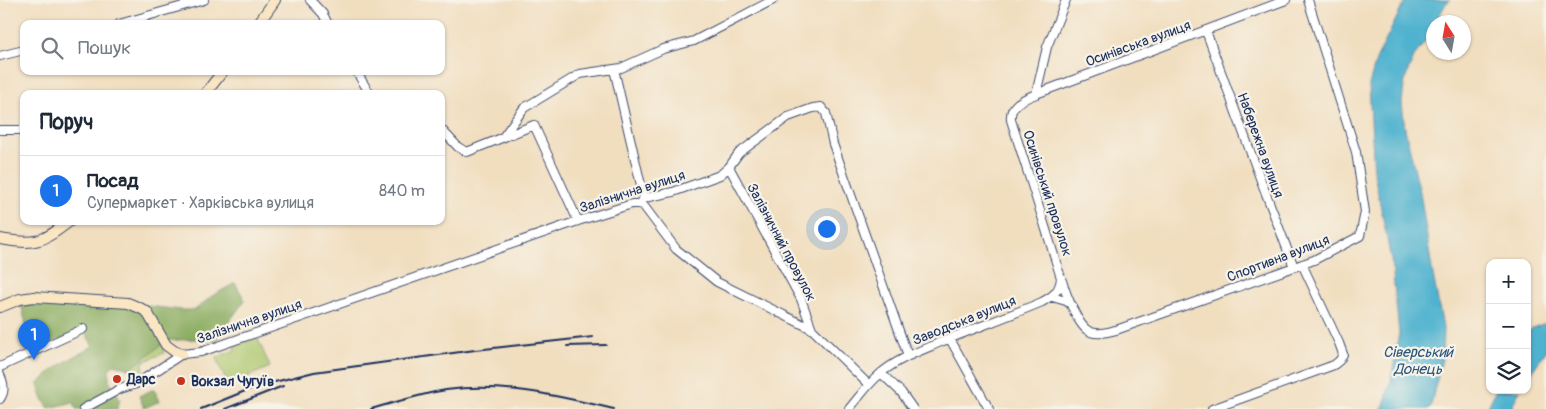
<!DOCTYPE html>
<html lang="uk">
<meta charset="utf-8">
<style>
:root{--surface:#fff;--page:#f6f6f7;--text:#1f2937;--muted:#747a83;--line:#e0e1e3;--accent:#1a73e8}
body{margin:0;font-family:Pangolin,sans-serif;background:var(--page);color:var(--text)}
.controls{position:absolute;right:15px;bottom:15px;display:grid;overflow:hidden;border-radius:10px;box-shadow:0 1px 4px #0004}
.controls button{width:45px;height:45px;display:grid;place-items:center;padding:0;border:0;border-bottom:1px solid var(--line);background:var(--surface);color:var(--text);font:25px sans-serif}
.compass{position:absolute;left:1426px;top:15px;width:45px;height:45px;border-radius:50%;background:var(--surface);box-shadow:0 1px 4px #0004;rotate:349deg}
.you{position:absolute;left:826px;top:228px;width:18px;height:18px;margin:-12px;border:4px solid #fff;border-radius:50%;background:#1a73e8;box-shadow:0 0 0 8px #1a73e833}
.badge{display:grid;place-items:center;width:32px;height:32px;border-radius:50%;background:var(--accent);color:#fff;font-size:16px;font-weight:700}
.pin{position:absolute;translate:-50% -41px;filter:drop-shadow(0 1px 2px #0008)}
.pin::after{content:'';position:absolute;top:26px;width:18px;height:15px;background:inherit;clip-path:polygon(0 0,100% 0,50% 100%)}
.list{margin:0;padding:0;list-style:none}
h2{display:flex;justify-content:space-between;align-items:center;height:65px;margin:0;padding:0 20px;font-size:21px}
h2 small{font-size:16px;font-weight:400;color:var(--muted)}
.list li{display:grid;grid-template-columns:32px 1fr auto;gap:15px;align-items:center;box-sizing:border-box;height:70px;padding:0 20px;border-top:1px solid var(--line)}
.list b{display:block;font-size:19px;white-space:nowrap}
.list p{margin:0;font-size:16px;white-space:nowrap;color:var(--muted)}
.list em{font-size:16px;font-style:normal;color:var(--muted)}
.icon{flex:none;width:28px;height:28px;fill:none;stroke:currentColor;stroke-width:2;stroke-linecap:round;stroke-linejoin:round}
.map{position:relative;flex:none;width:1546px;height:409px;overflow:hidden}
.search{position:absolute;background:var(--surface);box-shadow:0 1px 4px #0004;left:20px;top:20px;width:425px;height:55px;display:flex;align-items:center;gap:12px;box-sizing:border-box;padding:0 18px;border-radius:10px;color:var(--muted);font-size:19px}
.panel{position:absolute;background:var(--surface);box-shadow:0 1px 4px #0004;left:20px;top:90px;width:425px;height:135px;border-radius:10px}
.map>svg:first-child{display:block}
</style>
<div class="map">
<svg width="1546" height="409" viewBox="0 0 1546 409">
<rect width="100%" height="100%" fill="#f7f3e8"/>
<filter id="ink" filterUnits="userSpaceOnUse"><feTurbulence type="fractalNoise" baseFrequency=".02" numOctaves="2"/><feDisplacementMap in="SourceGraphic" scale="10" xChannelSelector="R" yChannelSelector="G"/><feConvolveMatrix kernelMatrix="1 2 1 2 8 2 1 2 1" color-interpolation-filters="sRGB"/></filter>
<filter id="wash" filterUnits="userSpaceOnUse"><feTurbulence type="fractalNoise" baseFrequency=".0096" numOctaves="4" result="noise"/><feDisplacementMap in="SourceGraphic" scale="20" xChannelSelector="R" yChannelSelector="G"/><feGaussianBlur stdDeviation="1.12" result="paint"/><feColorMatrix in="noise" values="0 0 0 0 0 0 0 0 0 0 0 0 0 0 0 0 0 1.4 0 .05"/><feComposite in="paint" operator="in"/></filter>
<g filter="url(#wash)">
<rect width="100%" height="100%" fill="#f1debf"/>
<path fill="#adc76d" stroke="#647b66" d="M257 337 270 367 228 385 216 358 235 350 234 346Z
M162 344 164 353 143 362 144 373 137 375 126 367 130 368Z"/>
<path fill="#8aac60" stroke="#526e5f" d="M235 283 245 300 215 341 194 339 164 341 157 348 130 369 115 364 109 369V381L120 399 117 409H76L74 402 49 408 43 400 38 384C54 366 73 358 93 346L83 329 44 347 29 338 20 299 131 304 181 310H195L212 296Z
M154 389 160 401 144 408 139 396Z"/>
<path fill="#50b2cf" stroke="#367096" d="M1407 0H1450L1445 5 1436 22H1434L1433 27 1428 38 1415 55 1408 71 1404 85 1402 103 1405 129 1420 192 1432 269 1443 328 1442 359 1430 409H1381L1384 405 1391 381 1399 333 1392 265 1374 173 1369 85 1376 60 1403 5Z
M1546 323V351L1527 379V335L1532 328Z
M1496 390H1520L1511 409H1487Z"/>
</g>
<g filter="url(#ink)">
<g fill="none" stroke-linecap="round" stroke-linejoin="round">
<defs>
<path id="street" d="M310 0 323 14 328 24
M1286 0 1036 94C1024 99 1009 104 1011 120 1023 158 1036 197 1048 236 1055 257 1070 317 1087 330 1095 336 1107 332 1116 330L1314 260 1360 236 1365 212 1356 152 1308 0
M119 24 204 0
M1206 31 1260 178 1294 267
M0 56 24 50
M614 69 644 198
M356 71 370 94
M1036 94 1047 47 1066 0
M441 129 458 147 467 152 534 125 578 221
M0 130H24
M503 137 524 108 580 74 621 68 663 49 694 41 773 0
M729 167 801 299 812 329
M639 204 643 205 676 249 717 282 812 329 869 385
M1052 297 1066 301 1072 305
M950 339 989 409
M0 367 83 329
M881 373 901 392 913 409
M0 375C4 383 5 392 0 399
M83 409 120 389 136 384 182 354 201 352 578 221 632 204H639L644 198 673 192 720 175 729 167 739 153 788 117 813 108 821 107 826 113 833 144 908 356
M849 409C859 397 868 384 880 374 897 359 920 351 941 342 975 328 1009 316 1042 302 1053 296 1060 291 1061 277
M1212 409 1334 365 1340 360 1343 354 1339 343 1302 264"/>
<path id="secondary" d="M258 24 275 0
M205 94 223 71
M0 239C36 245 41 243 70 221
M0 307 20 299 34 297 128 303 140 308 147 312 166 345 174 351 182 354"/>
</defs>
<use href="#street" stroke="#3b496d" stroke-width="10"/>
<use href="#secondary" stroke="#3b496d" stroke-width="12"/>
<use href="#street" stroke="#fff" stroke-width="8"/>
<use href="#secondary" stroke="#fbe6c3" stroke-width="10"/>
<path stroke="#1b2f5e" stroke-width="2" d="M567 346 606 345
M201 409 255 387 314 372 475 350 593 337
M225 409 283 386
M371 409C396 402 421 394 446 390 503 382 558 396 614 409"/>
</g>
</g>
<g fill="#c8321e" stroke="#f7f3e8" stroke-width="2">
<circle cx="117" cy="379" r="5"/>
<circle cx="181" cy="381" r="5"/>
</g>
<g text-anchor="middle" stroke-width="4.5" stroke-linejoin="round" paint-order="stroke">
<g font-size="14" fill="#1b2f5e" stroke="#f7f3e8">
<text transform="translate(1138 43) rotate(-20)" y="5">Осинівська вулиця</text>
<text transform="translate(1261 145) rotate(70)" y="5">Набережна вулиця</text>
<text transform="translate(632 191) rotate(-18)" y="5">Залізнична вулиця</text>
<text transform="translate(1048 193) rotate(72)" y="5">Осинівський провулок</text>
<text transform="translate(782 242) rotate(62)" y="5">Залізничний провулок</text>
<text transform="translate(1278 258) rotate(-21)" y="5">Спортивна вулиця</text>
<text transform="translate(964 320) rotate(-22)" y="5">Заводська вулиця</text>
<text transform="translate(249 321) rotate(-19)" y="5">Залізнична вулиця</text>
</g>
<g font-size="14" font-weight="bold" fill="#1b2f5e" stroke="#f7f3e8" text-anchor="start">
<text x="127" y="384">Дарс</text>
<text x="191" y="386">Вокзал Чугуїв</text>
</g>
<g font-size="15" font-style="italic" fill="#2b5680" stroke="#f7f3e8">
<text x="1418" y="357">Сіверський<tspan x="1418" dy="17">Донець</tspan></text>
</g>
</g>
</svg>
<div class="controls">
<button>+</button>
<button>−</button>
<button><svg class="icon" aria-label="layers" viewBox="0 0 24 24"><path d="M12 4l9 5-9 5-9-5zM3 14l9 5 9-5"/></svg></button>
</div>
<svg class="compass" viewBox="-18 -18 36 36"><path d="M0-13l5 13h-10z" fill="#e53935"/><path d="M0 13l5-13h-10z" fill="#747a83"/></svg>
<div class="you"></div>
<div class="pin badge" style="left:34px;top:360px">1</div>
<div class="search"><svg class="icon" aria-label="search" viewBox="0 0 24 24"><circle cx="10" cy="10" r="6"/><path d="M15 15l6 6"/></svg>Пошук</div>
<section class="panel">
<h2>Поруч<small></small></h2>
<ul class="list">
<li><span class="badge">1</span><div><b>Посад</b><p>Супермаркет · Харківська вулиця</p></div><em>840 m</em></li>
</ul>
</section>
</div>
